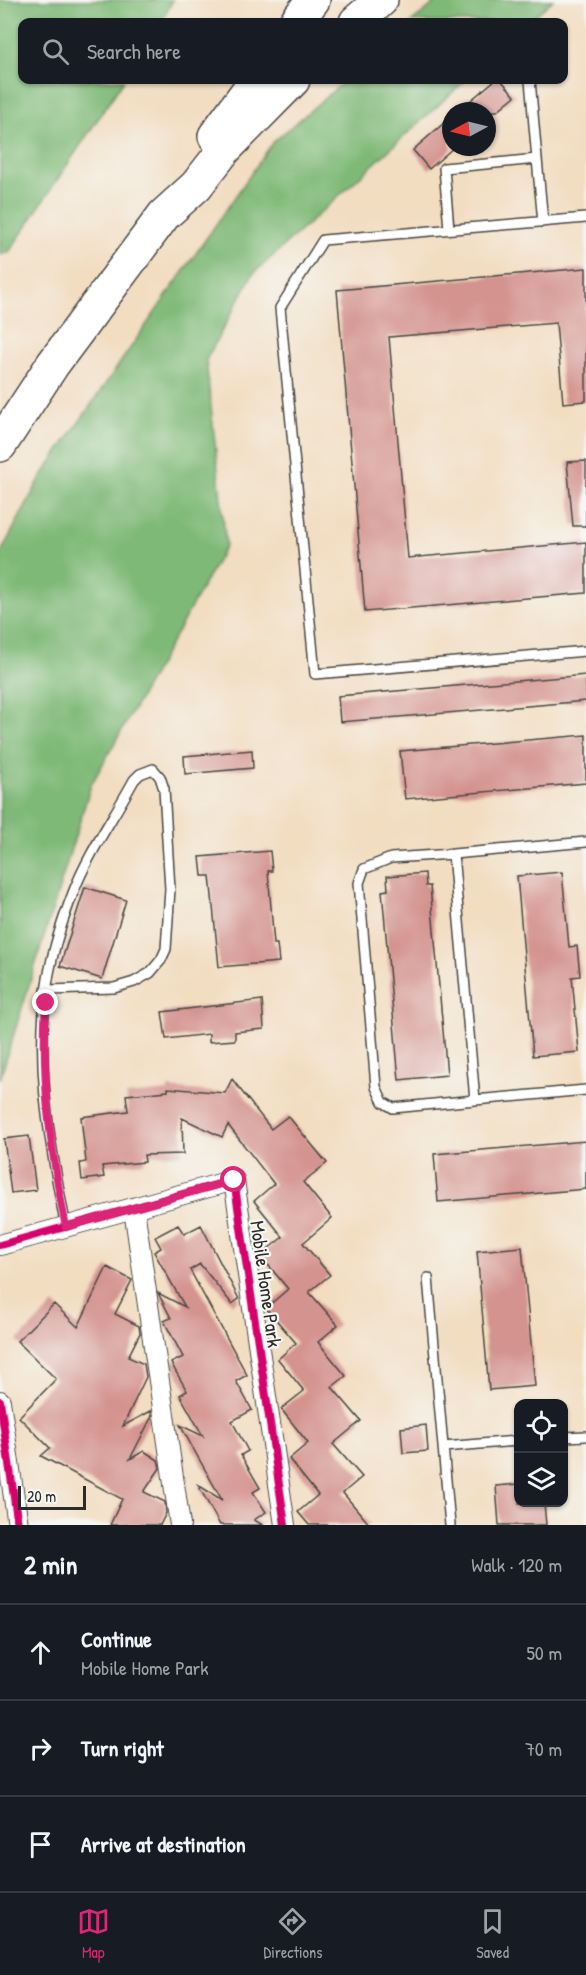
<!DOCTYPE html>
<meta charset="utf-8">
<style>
:root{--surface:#171b24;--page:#20242c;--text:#f1f3f6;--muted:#9ea1a6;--line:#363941;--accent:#db2777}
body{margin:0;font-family:"Patrick Hand",sans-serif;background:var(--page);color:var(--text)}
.controls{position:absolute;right:18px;bottom:18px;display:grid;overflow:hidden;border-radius:12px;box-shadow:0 2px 4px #0004}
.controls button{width:54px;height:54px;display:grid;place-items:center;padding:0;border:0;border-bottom:2px solid var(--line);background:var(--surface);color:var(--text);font:30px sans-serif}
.compass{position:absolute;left:442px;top:102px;width:54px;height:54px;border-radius:50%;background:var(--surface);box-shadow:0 2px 4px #0004;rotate:263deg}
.scale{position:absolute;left:18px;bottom:15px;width:68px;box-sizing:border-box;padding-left:6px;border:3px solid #2b2b2b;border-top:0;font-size:16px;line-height:21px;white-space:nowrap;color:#2b2b2b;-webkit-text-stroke:4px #f6f6f2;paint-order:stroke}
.stop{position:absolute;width:18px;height:18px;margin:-14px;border:4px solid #db2777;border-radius:50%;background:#fff}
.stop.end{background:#db2777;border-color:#fff;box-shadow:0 2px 6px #0008}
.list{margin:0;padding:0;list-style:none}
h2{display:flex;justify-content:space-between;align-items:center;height:78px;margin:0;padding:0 24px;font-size:26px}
h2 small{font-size:20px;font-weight:400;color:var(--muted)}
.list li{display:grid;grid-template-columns:39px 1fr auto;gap:18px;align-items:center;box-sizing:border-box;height:96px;padding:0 24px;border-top:2px solid var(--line)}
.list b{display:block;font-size:22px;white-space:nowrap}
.list p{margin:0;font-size:20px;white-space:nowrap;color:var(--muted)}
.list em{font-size:20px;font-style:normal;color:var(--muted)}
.icon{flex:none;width:33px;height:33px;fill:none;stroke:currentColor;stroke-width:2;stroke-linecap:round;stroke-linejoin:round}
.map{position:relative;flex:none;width:586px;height:1525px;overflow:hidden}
.search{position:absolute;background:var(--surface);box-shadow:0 2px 4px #0004;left:18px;right:18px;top:18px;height:66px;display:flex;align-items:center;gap:15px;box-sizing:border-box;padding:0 21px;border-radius:12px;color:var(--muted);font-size:22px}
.sheet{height:366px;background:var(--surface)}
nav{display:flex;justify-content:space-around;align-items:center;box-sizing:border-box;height:84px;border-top:2px solid var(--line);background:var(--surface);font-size:16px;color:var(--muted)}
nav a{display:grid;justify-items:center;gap:3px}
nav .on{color:var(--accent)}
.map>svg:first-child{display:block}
</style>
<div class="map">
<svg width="586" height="1525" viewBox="0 0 586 1525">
<rect width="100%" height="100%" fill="#f6f6f2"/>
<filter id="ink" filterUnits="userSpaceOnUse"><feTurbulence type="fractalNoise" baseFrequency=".0167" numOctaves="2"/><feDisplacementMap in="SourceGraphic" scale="12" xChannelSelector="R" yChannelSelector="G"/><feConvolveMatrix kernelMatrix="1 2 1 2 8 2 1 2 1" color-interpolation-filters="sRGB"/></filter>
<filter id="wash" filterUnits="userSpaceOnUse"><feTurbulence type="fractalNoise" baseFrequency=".008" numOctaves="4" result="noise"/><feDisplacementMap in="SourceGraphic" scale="24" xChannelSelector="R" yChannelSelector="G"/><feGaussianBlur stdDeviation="1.35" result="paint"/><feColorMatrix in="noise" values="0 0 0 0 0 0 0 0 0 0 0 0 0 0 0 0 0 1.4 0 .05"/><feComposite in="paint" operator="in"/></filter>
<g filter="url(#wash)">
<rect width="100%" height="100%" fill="#f2ddc1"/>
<path fill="#7fb977" stroke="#557251" stroke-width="1.5" d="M0 0H173L161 22H22V80H124L9 252 0 255Z
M438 0H553L528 22H412Z
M346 80H466L253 274 206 360 226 545 91 785 0 1079V554L41 477 273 142Z"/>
<g id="blocks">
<path fill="#d4938e" d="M495 80H501L515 96 497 111H458Z
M451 117V147H454L429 169 413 150Z
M586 268V401L563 403 556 323 389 337 408 558 586 542V593L365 612 337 290Z
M586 461V526H573L567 462Z
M586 675V701L340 722 338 696Z
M586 735V783L405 799 400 751Z
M252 750 253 768 185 774 184 756Z
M270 851 272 871H268L274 944H277L279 962 219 967 210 876H202L200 857Z
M562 872 569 947 577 946 580 976 572 977 579 1052 533 1056 517 876Z
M425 873 426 886H430L447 1075 399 1080 382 891 388 890 387 876Z
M85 887 126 900 102 979 60 966Z
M262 1000 264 1029 235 1032V1040L209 1042V1034L166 1039 162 1012Z
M232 1079 271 1129 288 1116 327 1163 303 1182 332 1218 303 1243 330 1275 309 1292 338 1325 318 1342 346 1376 332 1387 361 1421 333 1444 362 1477 343 1493 370 1525H309L298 1512 318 1495 289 1459 308 1443 281 1409 304 1391 278 1359 296 1343 266 1308 288 1289 260 1255 283 1237 254 1201 274 1184 228 1125 222 1137 182 1118 183 1154 144 1155 145 1162 102 1166 104 1177 82 1180 80 1163 86 1162 81 1117 128 1111 126 1095 168 1091V1088L225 1093Z
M29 1136 36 1190 11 1193 4 1139Z
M586 1141V1189L438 1202 434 1154Z
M178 1225 184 1234 201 1225 239 1299 232 1304 200 1264 190 1270 247 1375 236 1381 252 1410 232 1421 248 1451 241 1455 260 1488 253 1492 266 1512 254 1520 263 1525H220L198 1485 222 1500 180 1425 203 1436 180 1395 187 1391 171 1363 183 1357 164 1321 171 1318 158 1293 185 1307 154 1252 161 1248 155 1237Z
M522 1247 535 1386 489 1390 477 1251Z
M107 1267 132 1280 115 1314 139 1326 140 1333 128 1357 144 1364 146 1377 123 1426 151 1411 152 1416 130 1459 144 1451 158 1460 160 1468 144 1492 165 1502 166 1513 160 1525H110L122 1499 41 1456 50 1448 19 1417 56 1379 17 1341 54 1304 78 1327Z
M426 1425 428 1451 403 1453 401 1428Z
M519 1484V1503H544L546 1525H499L496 1486Z"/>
</g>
</g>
<g filter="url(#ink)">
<use href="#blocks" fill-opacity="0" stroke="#494642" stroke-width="1.5"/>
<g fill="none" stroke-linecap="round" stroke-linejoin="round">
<defs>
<path id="service" d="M530 80 537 159
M586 218 323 240 280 308 315 674 586 651
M449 229 444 168 537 159 543 222
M586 842 453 854 475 1100 586 1090
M453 854 391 858 364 869 359 883 376 1087 383 1102 393 1108 475 1100
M48 990 114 988 134 982 150 973 161 960 166 949 170 889 164 789 160 777 153 769 140 774 134 780C114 817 88 854 73 893 65 914 57 937 52 959 31 1047 49 1141 66 1227
M428 1278 450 1525
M564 1437 586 1436
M443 1447 518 1441"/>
<path id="minor" d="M134 1209 180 1525
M0 1245 234 1180 285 1525
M0 1401 18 1525"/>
<path id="motorway" d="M296 22 313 0
M356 22 381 0
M215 136 256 80
M0 445 53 364 164 215 196 186 225 149 293 80"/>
</defs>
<use href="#service" stroke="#494642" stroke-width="12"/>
<use href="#minor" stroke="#494642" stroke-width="22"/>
<use href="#motorway" stroke="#494642" stroke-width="36"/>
<use href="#service" stroke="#fff" stroke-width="9"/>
<use href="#minor" stroke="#fff" stroke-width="20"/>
<use href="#motorway" stroke="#fff" stroke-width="33"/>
<defs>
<path id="cycleway" d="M0 1245 234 1180 285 1525
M0 1401 18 1525"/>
</defs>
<use href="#cycleway" stroke="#f6f6f2" stroke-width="11"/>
<use href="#cycleway" stroke="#d6006c" stroke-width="8"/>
</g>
</g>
<g fill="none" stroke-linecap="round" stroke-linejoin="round" filter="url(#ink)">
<path stroke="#db2777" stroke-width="8" d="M46 1003C41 1080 51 1152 66 1227L234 1180"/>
</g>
<g text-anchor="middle" stroke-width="4.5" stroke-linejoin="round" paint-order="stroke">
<g font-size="20" fill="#2b2b2b" stroke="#f6f6f2">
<text transform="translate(266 1284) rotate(82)" y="7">Mobile Home Park</text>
</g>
</g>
</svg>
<div class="controls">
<button><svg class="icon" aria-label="locate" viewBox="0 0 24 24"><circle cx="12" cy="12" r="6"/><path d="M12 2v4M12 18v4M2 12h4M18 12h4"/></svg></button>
<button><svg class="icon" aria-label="layers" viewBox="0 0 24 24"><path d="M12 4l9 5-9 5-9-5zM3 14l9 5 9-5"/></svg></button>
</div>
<svg class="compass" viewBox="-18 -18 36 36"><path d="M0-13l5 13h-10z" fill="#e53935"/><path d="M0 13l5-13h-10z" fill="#9ea1a6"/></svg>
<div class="scale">20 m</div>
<div class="stop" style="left:234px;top:1180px"></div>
<div class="stop end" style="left:46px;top:1003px"></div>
<div class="search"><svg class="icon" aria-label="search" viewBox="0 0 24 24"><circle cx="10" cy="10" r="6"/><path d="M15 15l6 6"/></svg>Search here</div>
</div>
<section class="sheet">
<h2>2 min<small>Walk · 120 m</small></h2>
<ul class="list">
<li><svg class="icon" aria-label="ahead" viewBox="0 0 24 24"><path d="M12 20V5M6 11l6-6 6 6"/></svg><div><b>Continue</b><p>Mobile Home Park</p></div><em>50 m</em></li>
<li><svg class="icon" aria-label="right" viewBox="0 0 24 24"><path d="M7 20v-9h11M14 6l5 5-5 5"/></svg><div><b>Turn right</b></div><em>70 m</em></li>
<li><svg class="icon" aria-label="arrive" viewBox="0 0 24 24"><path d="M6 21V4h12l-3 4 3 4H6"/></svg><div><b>Arrive at destination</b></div></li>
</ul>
</section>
<nav>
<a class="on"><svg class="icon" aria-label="map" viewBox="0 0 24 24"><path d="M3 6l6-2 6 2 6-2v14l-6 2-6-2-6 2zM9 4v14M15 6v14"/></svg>Map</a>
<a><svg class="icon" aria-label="directions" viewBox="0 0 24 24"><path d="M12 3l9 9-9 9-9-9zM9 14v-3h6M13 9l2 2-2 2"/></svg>Directions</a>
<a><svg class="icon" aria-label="saved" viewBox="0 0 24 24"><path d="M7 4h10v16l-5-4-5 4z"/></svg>Saved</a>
</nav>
